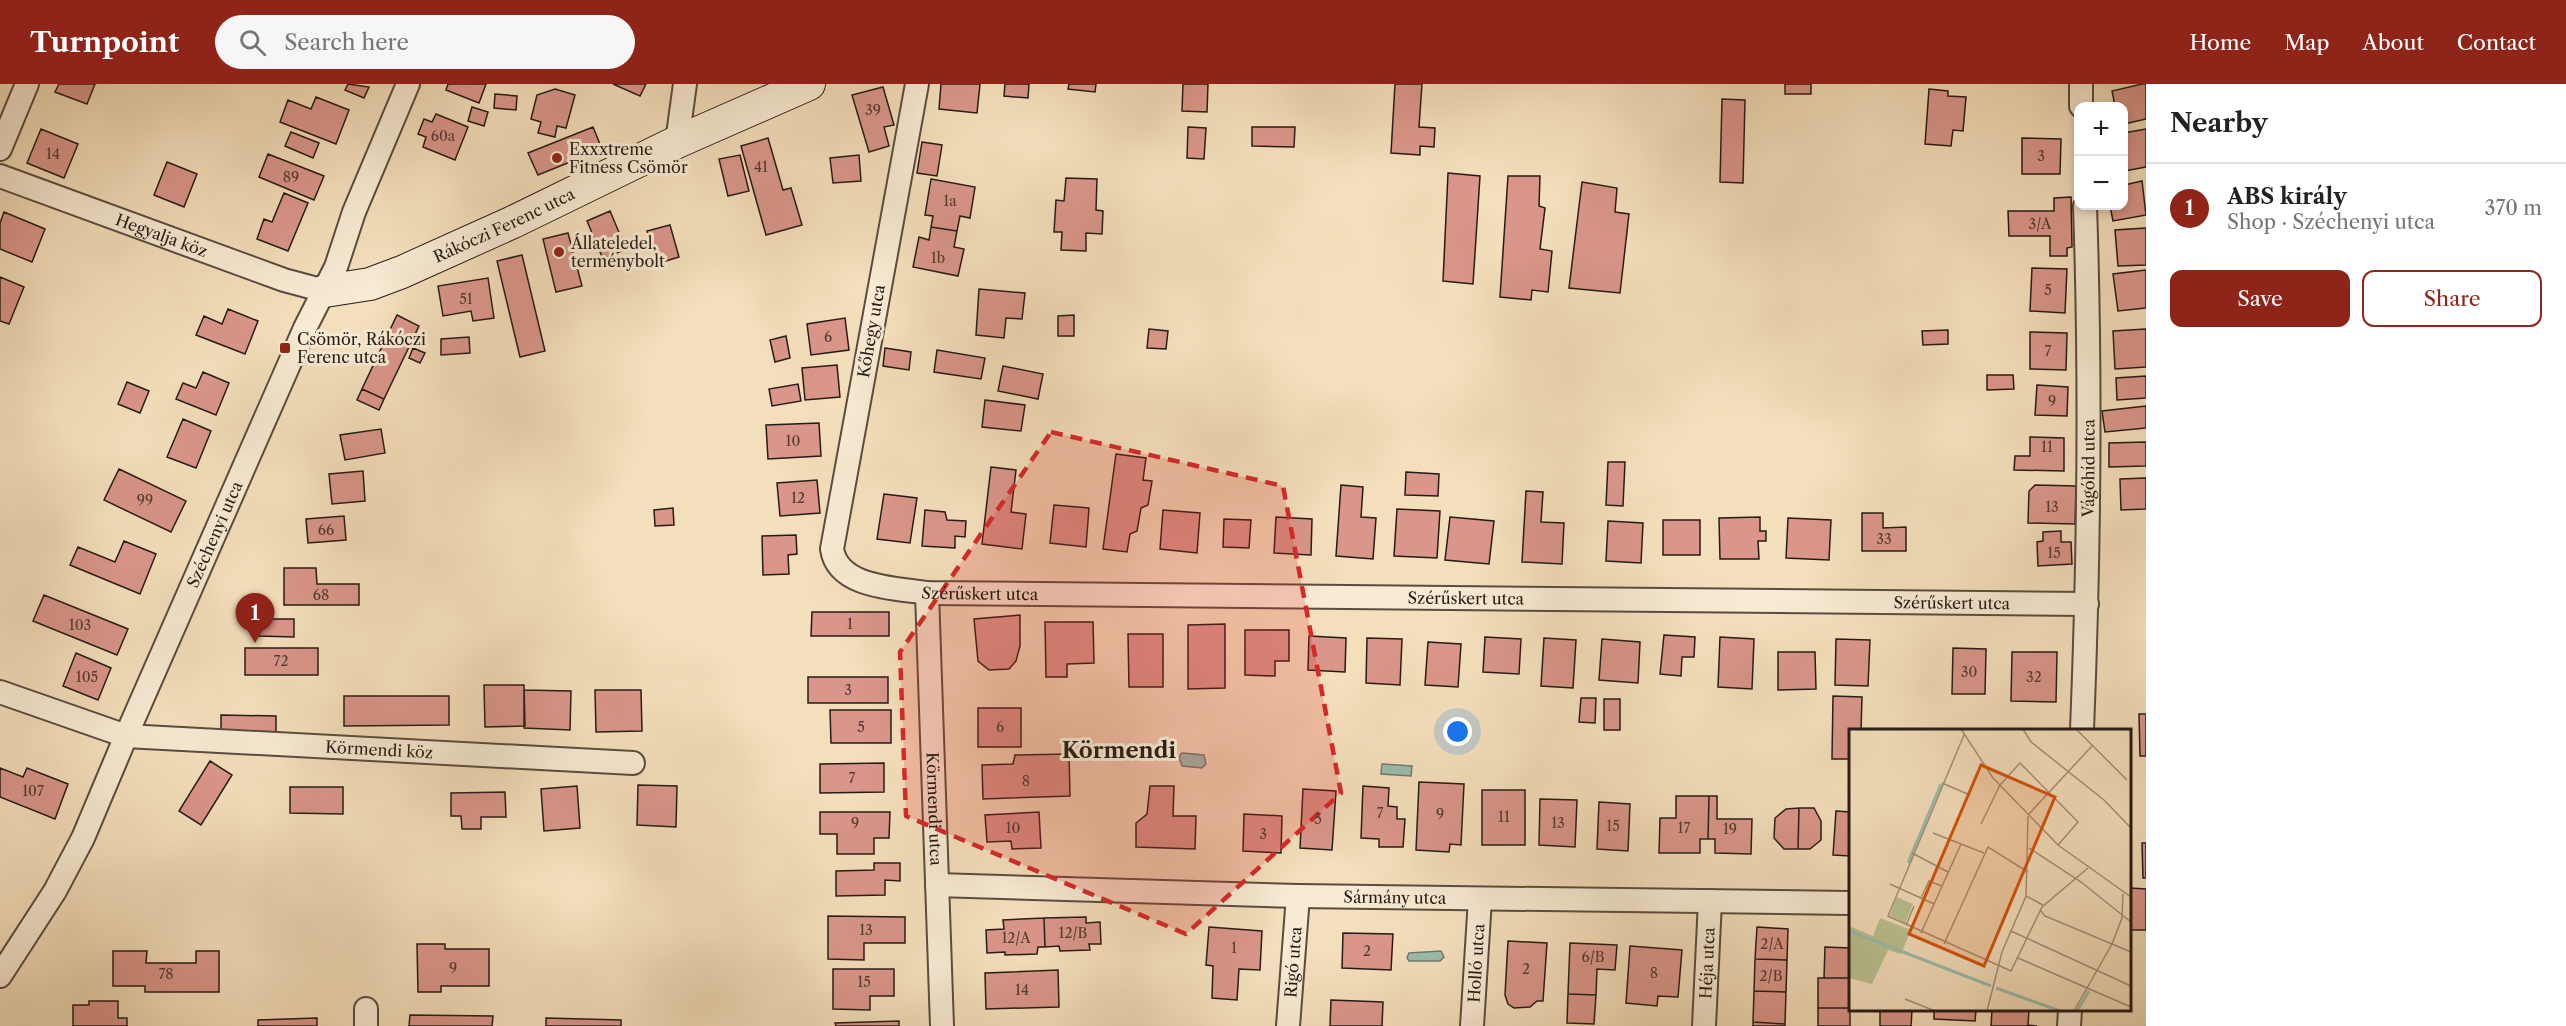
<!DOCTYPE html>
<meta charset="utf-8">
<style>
:root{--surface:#fff;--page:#f6f6f6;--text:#222;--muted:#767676;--line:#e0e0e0;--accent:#8f2418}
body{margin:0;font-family:"Libre Caslon Text",serif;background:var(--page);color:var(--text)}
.controls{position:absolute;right:18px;top:18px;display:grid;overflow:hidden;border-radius:12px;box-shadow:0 3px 9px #0003}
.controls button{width:54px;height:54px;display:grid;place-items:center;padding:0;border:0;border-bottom:2px solid var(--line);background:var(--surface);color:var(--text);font:30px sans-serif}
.you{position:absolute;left:1458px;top:648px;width:21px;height:21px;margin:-15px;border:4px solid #fff;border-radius:50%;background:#1a73e8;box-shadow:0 0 0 9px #1a73e833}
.badge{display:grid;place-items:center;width:39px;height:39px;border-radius:50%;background:var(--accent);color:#fff;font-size:20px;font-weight:700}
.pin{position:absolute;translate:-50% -50px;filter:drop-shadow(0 2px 3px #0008)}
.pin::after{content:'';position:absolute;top:32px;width:21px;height:18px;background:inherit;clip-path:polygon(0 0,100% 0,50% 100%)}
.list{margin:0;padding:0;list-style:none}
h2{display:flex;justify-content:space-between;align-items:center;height:78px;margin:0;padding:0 24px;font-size:26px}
h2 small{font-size:20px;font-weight:400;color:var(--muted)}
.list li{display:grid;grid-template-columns:39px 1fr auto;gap:18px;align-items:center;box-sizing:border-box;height:90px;padding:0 24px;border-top:2px solid var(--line)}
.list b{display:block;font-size:22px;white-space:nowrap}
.list p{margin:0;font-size:20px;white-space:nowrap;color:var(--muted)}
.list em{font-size:20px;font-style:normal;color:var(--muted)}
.actions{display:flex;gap:12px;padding:18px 24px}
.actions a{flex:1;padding:14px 0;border:2px solid var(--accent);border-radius:12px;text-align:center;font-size:21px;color:var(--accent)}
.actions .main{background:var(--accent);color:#fff}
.icon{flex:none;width:33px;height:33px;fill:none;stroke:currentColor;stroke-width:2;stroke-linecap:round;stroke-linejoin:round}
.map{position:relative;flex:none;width:2146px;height:942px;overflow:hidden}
header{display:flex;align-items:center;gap:36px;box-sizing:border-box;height:84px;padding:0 30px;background:var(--accent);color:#fff}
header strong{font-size:28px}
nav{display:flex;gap:33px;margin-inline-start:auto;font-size:21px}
.search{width:420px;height:54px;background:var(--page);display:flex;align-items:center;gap:15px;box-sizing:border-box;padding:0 21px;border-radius:33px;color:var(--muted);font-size:22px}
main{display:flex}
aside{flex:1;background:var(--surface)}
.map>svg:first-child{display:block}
</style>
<header>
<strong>Turnpoint</strong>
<div class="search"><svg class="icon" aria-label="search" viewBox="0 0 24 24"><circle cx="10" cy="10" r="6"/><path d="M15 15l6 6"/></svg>Search here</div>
<nav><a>Home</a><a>Map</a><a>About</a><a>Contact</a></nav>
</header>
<main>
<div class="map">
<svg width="2146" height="942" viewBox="0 0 2146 942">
<rect width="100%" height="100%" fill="#f4dfbc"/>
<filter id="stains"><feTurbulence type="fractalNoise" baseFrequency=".00333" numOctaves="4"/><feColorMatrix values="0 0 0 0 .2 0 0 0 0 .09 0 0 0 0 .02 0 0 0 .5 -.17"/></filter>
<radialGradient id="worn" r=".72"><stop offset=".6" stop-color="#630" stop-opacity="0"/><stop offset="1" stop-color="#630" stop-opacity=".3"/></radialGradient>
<path fill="#9cbdad" stroke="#6d7c70" stroke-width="1.5" d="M1182 669 1204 671 1206 680 1202 684 1182 682 1179 673Z
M1382 680 1412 682 1411 692 1381 690Z
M1441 867 1444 873 1440 877H1409L1407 874 1409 869Z"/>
<path fill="#da968a" stroke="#271b15" stroke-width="1.5" d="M59 0H95L87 20 55 8Z
M348 0 369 3 364 14 345 6Z
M448 0H486L479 19 446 6Z
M613 0H646L640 12Z
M941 0H980L977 29 939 25Z
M1005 0H1029L1028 14 1004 12Z
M1069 0H1096L1095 8 1068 5Z
M1183 0H1208L1207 28 1182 27Z
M1395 0H1422L1419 43 1435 44 1434 63 1420 62V71L1391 69Z
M1785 0H1811V10H1785Z
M2142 0H2146V35L2124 40V22H2115L2112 7Z
M883 3 894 41 884 43 889 62 869 68 852 11Z
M555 5 575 11 566 44 557 42 555 53 538 49 541 38 531 35 537 11Z
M1929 5 1948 7V12L1966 13 1963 47 1953 46 1951 62 1925 60Z
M495 10 517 12 516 26 494 24Z
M316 13 349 26 336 60 280 38 288 16 311 25Z
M1722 15 1745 16 1743 99 1720 98Z
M472 23 488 28 484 42 468 37Z
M436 30 468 43 455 76 423 63 426 53 418 50 424 35 432 38Z
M593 43 602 65 538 91 528 69Z
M1188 43 1206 44 1204 75 1187 74Z
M1252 43H1295L1294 63 1252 62Z
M41 45 78 60 64 94 27 79Z
M2146 45V83L2124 87V49Z
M291 48 319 59 313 74 285 62Z
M768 54 783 106 791 104 802 141 766 151 741 62Z
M2022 54 2061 55 2060 90H2022Z
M922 58 942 61 937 92 917 89Z
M268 70 324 92 314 116 259 93Z
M740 71 749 107 728 112 719 75Z
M859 71 861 97 833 99 830 74Z
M167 78 197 90 184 123 154 111Z
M1448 89 1480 92 1473 200 1443 197Z
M1508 92H1540L1539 122 1545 124 1540 165 1552 167 1548 208 1532 206 1531 216 1500 213Z
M1066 94 1097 95 1096 126 1103 127 1102 150 1086 149V167L1061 166 1062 148H1054L1056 116 1064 117Z
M931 95 975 103 970 134 960 132 957 147 931 143 933 132 925 131Z
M2142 97 2146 131 2113 137 2110 122H2124V101Z
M1582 98 1617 104 1615 128 1629 130 1620 209 1569 204Z
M284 109 308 119 288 167 257 155 264 135 272 138Z
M2071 113 2072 163 2067 164V172H2050V152H2009L2008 127H2054V114Z
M610 127 626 165 603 175 587 137Z
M4 128 45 145 32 178 0 165V139Z
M670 141 679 173 656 180 647 147Z
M931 143 957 147 954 163 964 165 958 192 913 183 919 153 929 156Z
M2146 144V181L2118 182 2115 146Z
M568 149 582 202 556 208 543 155Z
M522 171 545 267 520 273 497 177Z
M2032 184 2067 185 2065 229 2030 227Z
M2146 186V224L2118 227 2113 190Z
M0 193 24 203 9 240 0 237Z
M488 194 494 234 473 237 471 227 443 232 438 202Z
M979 205 1025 209 1022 235 1006 234 1004 254 976 251Z
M228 225 258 237 245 270 196 251 204 232 222 240Z
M397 231 419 242 384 315 362 305Z
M1074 231V252H1058V232Z
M845 234 849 266 811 271 807 240Z
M1149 245 1168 247 1166 265 1147 264Z
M2146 245V283L2115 285 2113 247Z
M1948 246V260L1923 261 1922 247Z
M2030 248 2067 249 2066 286 2030 285Z
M786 252 790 274 775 278 770 256Z
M469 253 470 269 441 271V255Z
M413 264 425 269 420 279 409 274Z
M885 264 911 268 909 286 883 282Z
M937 266 985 274 981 295 934 288Z
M837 281 840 313 805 316 802 284Z
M1003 282 1043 290 1038 315 998 307Z
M203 288 229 299 216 331 176 315 183 299 196 304Z
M1987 291H2013L2014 305 1987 306Z
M2146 292V314L2117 316 2116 294Z
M127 298 149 307 140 329 118 320Z
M798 300 801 317 772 322 769 305Z
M2037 301 2068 303 2067 332 2035 331Z
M362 305 384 315 379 326 357 316Z
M985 316 1025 321 1021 347 982 343Z
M2146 322V344L2105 348 2102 327Z
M183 335 211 347 196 384 167 373Z
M819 339 821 372 768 375 766 341Z
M381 345 385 369 345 376 340 351Z
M2030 353 2064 354V387L2014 386 2015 372H2030Z
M2146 358V382L2109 383V359Z
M1116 370 1146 374 1143 396 1152 397 1148 421 1141 424 1137 447 1130 450 1127 468 1103 465Z
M1608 378H1625L1623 422 1606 421Z
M991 383 1016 386 1011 428 1026 430 1022 465 982 460Z
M119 385 186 417 171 448 104 416Z
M363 387 365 417 332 420 329 390Z
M1406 388 1439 390 1438 412 1405 411Z
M2146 394V425L2121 426 2120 395Z
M817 396 820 429 780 432 777 399Z
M1341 401 1363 403 1361 433 1376 434 1373 475 1336 472Z
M2035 401 2076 402 2075 440 2028 439 2029 407Z
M1526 407 1543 408 1541 438 1564 439 1562 480 1522 478Z
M884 410 917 414 910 459 877 455Z
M1054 421 1089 424 1086 463 1050 459Z
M673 424 674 441 655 442 654 426Z
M1397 425 1440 427 1437 474 1394 472Z
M925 426 945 428 947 436 966 437 965 453 955 452V464L922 462Z
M1163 426 1200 429 1197 469 1160 465Z
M1862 429H1883V444L1906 443V467H1862Z
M344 432 346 456 308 459 306 435Z
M1276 433 1312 435 1311 471 1274 469Z
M1450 433 1494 437 1489 480 1445 476Z
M1760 433V447H1766V457H1758L1759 475H1720L1719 434Z
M1788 434 1831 436 1829 476 1786 474Z
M1224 435 1251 436 1249 464 1223 463Z
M1663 436H1700V471H1663Z
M1608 437 1643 439 1641 479 1606 477Z
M2061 447V458H2071L2072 480 2038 482 2037 458 2043 457V448Z
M796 451 797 470 788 471 789 490 763 491 762 452Z
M124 457 156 470 140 510 70 481 78 463 115 478Z
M284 484H316L317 500H359V521H284Z
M44 511 128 545 117 571 33 537Z
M812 528H889V552H811Z
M1020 531V562L1016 577 1009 585 989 586 978 577 974 535Z
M259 535H294V553L259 552Z
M1045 538H1093L1094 579 1067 580V593H1046Z
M1225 540V604L1188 605V541Z
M1245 546H1289V577H1275V592L1245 591Z
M1128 550H1163V603H1129Z
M1664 551 1695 553 1694 573H1682L1681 592 1660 590Z
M1309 552 1346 554 1345 588 1308 586Z
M1485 553 1521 555 1519 590 1483 588Z
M1720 553 1754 555 1752 605 1718 603Z
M1367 554 1402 555 1400 601 1366 599Z
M1544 554 1576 556 1573 604 1541 602Z
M1602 555 1640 558 1638 599 1599 596Z
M1836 555 1870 556 1868 602 1835 601Z
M1428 558 1461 560 1458 603 1425 601Z
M245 564H318V591H245Z
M1953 564 1986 565 1985 610H1952Z
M1778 568H1815L1816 605 1778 606Z
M2012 568H2057L2056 618 2011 617Z
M76 569 111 584 98 616 63 602Z
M808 593H888V619H808Z
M484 601H524L525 642 485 643Z
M524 606 571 607 570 646 524 644Z
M595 606H641L642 647 596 648Z
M344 612H449V641L344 642Z
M1833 612 1862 613 1861 646H1850V675H1832Z
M1581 614H1596L1595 639 1579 638Z
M1604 615H1620V646H1604Z
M978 624H1021V663H978Z
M830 626H891V659H831Z
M2139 630H2146V672H2140Z
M221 631 276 632V654L221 653Z
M1069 670 1070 712 983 715 982 681 1013 680 1015 671Z
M210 677 232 691 201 741 179 727Z
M884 679V708L820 709V680Z
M0 684 23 693 27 684 68 700 55 735 0 713Z
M1419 698 1464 700 1461 761 1450 760 1449 768 1416 766Z
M638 701 677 702 676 743 637 741Z
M577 702 580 744 544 747 541 705Z
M1150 702H1174L1173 732H1196L1195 765 1136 763V739L1147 730Z
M1363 702 1389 704 1388 722 1397 723V735H1405L1403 763H1379V755L1361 754Z
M290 703H343V730L290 729Z
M1303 705 1336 707 1332 766 1300 764Z
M1482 706H1525V761H1482Z
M505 708 506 733H481V745H462L461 732H451V709Z
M1676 712H1709L1708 755H1700V769H1659L1660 734H1676Z
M1709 712H1717V735H1752L1751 770 1715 769V755H1708Z
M1540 715 1577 716 1575 763 1539 761Z
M1599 718 1630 720 1628 767 1597 765Z
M1799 724H1814L1821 737V756L1810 765H1798Z
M1799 724 1798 765H1784L1774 754 1775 734 1786 725Z
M1836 727 1850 728V772L1833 771Z
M820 728H890L889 754H874V770H837V750H820Z
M1039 728 1041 764 1012 765 1011 757 987 758 985 731Z
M1244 730 1282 732 1281 769 1243 767Z
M2142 759H2146V794H2143Z
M874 779H900V797L885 796V811L836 812V787L874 786Z
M2130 804 2146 805V846H2130Z
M828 832 905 833V859H864V876L828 875Z
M1086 833V839L1100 838 1101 860H1089L1090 866 1060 867 1059 862 1045 863 1044 834Z
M1044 834 1045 863H1038L1037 870 1005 871V868L987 869 986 846 1004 845 1003 836Z
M1209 843 1262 847 1260 886 1239 885 1237 916 1212 914 1213 882 1206 881Z
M1757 843 1788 845 1787 876 1755 875Z
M1343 849 1393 850 1391 886 1342 884Z
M1508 857 1547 859 1543 917H1537L1530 923 1514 924 1508 920 1505 911Z
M1570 859 1617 861 1615 886 1597 885 1596 911 1568 910Z
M417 860H445V865H489V902H441V908H418Z
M1630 862 1682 866 1678 913 1658 912 1657 922 1626 919Z
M1825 863 1850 864V894H1824Z
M113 867H147L146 879H196V867H219V908H145V902H113Z
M1755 875 1787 876 1786 908 1754 907Z
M833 885H894V912H870V926L833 925Z
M1058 886 1059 923 986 925 985 889Z
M1818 894H1850V924H1818Z
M1754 907 1786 908 1785 940 1753 938Z
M1568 910 1596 911 1594 940 1567 939Z
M1331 916 1383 918 1382 942H1330Z
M89 917H118V934H127V942H73V921H89Z
M1818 924H1850V942H1818Z
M1880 926H1912L1911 942H1880Z
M1934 926H1976L1975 937 1934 935Z
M1992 926H2029L2028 941 2037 942H1991Z
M410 931 493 932 492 942H409Z
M317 934V942H258V936Z
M546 934 621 936V942H546Z
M899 937V942H836L835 939Z
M1753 938 1785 940V942H1753Z"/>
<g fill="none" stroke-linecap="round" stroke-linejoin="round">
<defs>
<g id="street">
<path id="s1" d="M917 0 832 465C838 504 895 504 927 509L2087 520"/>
<path d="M2081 0V22"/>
<path d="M677 58 685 0"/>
<path d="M0 65 27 0"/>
<path id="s2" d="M0 92 284 196 325 207"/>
<path id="s3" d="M927 509 942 942"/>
<path id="s4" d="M0 608 126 652 633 679"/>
<path id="s5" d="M2082 646C2089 472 2091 296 2085 122"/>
<path id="s6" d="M937 801 1298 812 1850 819"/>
<path id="s7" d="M0 892 55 807 83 754 126 652 305 244 336 183 354 128 408 0"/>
<path d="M366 925V942"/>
<path id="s8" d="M1288 942 1298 812"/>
<path id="s9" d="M1472 942 1480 815"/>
<path id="s10" d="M1704 942 1710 817"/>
<path d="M2069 942 2070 926"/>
</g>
<g id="secondary">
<path id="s11" d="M325 207 370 200 402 188 513 138 677 58 809 0"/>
</g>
</defs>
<use href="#street" stroke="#5a4c3f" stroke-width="26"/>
<use href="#secondary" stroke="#271b15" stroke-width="34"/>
<use href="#street" stroke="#f8ead3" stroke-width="22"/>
<use href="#secondary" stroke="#f8ead3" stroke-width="32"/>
</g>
<path fill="#d62828" fill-opacity="0.2" stroke="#d62828" stroke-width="4.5" stroke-dasharray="12 8" stroke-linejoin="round" d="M1051 348 1283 402 1341 709 1186 850 906 732 900 568Z"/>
<g fill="#8f2418" stroke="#f8ead3" stroke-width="2">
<circle cx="557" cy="74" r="6"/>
<circle cx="559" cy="168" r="6"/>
<rect x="279" y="258" width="12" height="12" rx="3"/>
</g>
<g text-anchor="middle" stroke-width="6" stroke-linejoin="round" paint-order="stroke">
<g font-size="14" fill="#543a32">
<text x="873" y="31">39</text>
<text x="443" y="57">60a</text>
<text x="53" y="75">14</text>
<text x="2041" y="77">3</text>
<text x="761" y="88">41</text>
<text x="291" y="98">89</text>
<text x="950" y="122">1a</text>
<text x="2040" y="145">3/A</text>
<text x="938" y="179">1b</text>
<text x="2048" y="211">5</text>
<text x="466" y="220">51</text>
<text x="828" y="258">6</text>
<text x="2048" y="272">7</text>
<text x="2052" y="322">9</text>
<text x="793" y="362">10</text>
<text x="2047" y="368">11</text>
<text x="798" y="419">12</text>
<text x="145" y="421">99</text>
<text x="2052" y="428">13</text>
<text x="326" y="451">66</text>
<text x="1884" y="460">33</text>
<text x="2054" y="474">15</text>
<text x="321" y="516">68</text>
<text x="850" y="545">1</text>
<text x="80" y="546">103</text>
<text x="281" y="582">72</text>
<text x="1969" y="593">30</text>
<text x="87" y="598">105</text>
<text x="2034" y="598">32</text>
<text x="848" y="611">3</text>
<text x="861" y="648">5</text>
<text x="1000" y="648">6</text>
<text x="852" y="699">7</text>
<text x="1026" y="702">8</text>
<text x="33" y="712">107</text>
<text x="1380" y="734">7</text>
<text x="1440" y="735">9</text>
<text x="1504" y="738">11</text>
<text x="1318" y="740">5</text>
<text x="855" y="744">9</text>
<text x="1558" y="744">13</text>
<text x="1613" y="747">15</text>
<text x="1013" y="749">10</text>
<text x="1684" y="749">17</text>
<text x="1730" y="750">19</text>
<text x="1263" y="755">3</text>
<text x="866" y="851">13</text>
<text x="1073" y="854">12/B</text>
<text x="1016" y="859">12/A</text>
<text x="1772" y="865">2/A</text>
<text x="1234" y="869">1</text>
<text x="1367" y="872">2</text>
<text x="1593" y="878">6/B</text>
<text x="453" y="889">9</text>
<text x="1526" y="890">2</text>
<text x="1654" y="894">8</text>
<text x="166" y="895">78</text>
<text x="1771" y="897">2/B</text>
<text x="864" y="903">15</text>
<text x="1022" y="911">14</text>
</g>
<g font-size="16" fill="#271b15" stroke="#f8ead3" text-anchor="start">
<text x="569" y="71">Exxxtreme<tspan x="569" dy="18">Fitness Csömör</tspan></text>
<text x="571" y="165">Állateledel,<tspan x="571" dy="18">terménybolt</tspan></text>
<text x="297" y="261">Csömör, Rákóczi<tspan x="297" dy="18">Ferenc utca</tspan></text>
</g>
<g font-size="16" fill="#271b15" stroke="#f8ead3">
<text dy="6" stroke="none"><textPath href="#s11" startOffset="192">Rákóczi Ferenc utca</textPath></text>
<text dy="6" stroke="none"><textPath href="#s2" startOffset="172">Hegyalja köz</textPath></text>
<text transform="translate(871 247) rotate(-80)" y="6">Kőhegy utca</text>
<text dy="6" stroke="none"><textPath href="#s5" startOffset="262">Vágóhíd utca</textPath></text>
<text dy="6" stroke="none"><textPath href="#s7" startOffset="492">Széchenyi utca</textPath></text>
<text dy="6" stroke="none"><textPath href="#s1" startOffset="638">Szérűskert utca</textPath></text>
<text dy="6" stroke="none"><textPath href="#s1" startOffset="1124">Szérűskert utca</textPath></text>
<text dy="6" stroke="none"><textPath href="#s1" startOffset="1610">Szérűskert utca</textPath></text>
<text dy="6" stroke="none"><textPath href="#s4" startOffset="387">Körmendi köz</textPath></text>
<text dy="6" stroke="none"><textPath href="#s3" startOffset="216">Körmendi utca</textPath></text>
<text dy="6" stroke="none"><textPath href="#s6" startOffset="458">Sármány utca</textPath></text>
<text dy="6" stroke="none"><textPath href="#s8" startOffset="64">Rigó utca</textPath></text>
<text dy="6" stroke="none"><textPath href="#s9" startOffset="63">Holló utca</textPath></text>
<text dy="6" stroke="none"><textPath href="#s10" startOffset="63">Héja utca</textPath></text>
</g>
<g font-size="22" font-weight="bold" fill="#271b15" stroke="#f8ead3">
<text x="1119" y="674">Körmendi</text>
</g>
</g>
<g transform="translate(1849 645)">
<rect width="282" height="282" fill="#f4dfbc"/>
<path d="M48 168 64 175 56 194 41 186ZM31 189 62 201 52 225 39 221 23 255 0 249V197L24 207Z" fill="#bac292"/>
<path fill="none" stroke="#9cbdad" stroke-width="3" d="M59 134 92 55M0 202 142 257M147 259 211 282M228 282 240 262"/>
<path fill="none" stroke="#a29179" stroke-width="1.5" d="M112 0 144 49 209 116 282 168M174 0 182 13 255 71 282 99M227 0 278 51M115 6 39 187 162 242 193 178 239 139M93 54 121 66M179 86 243 17M132 95 151 56 171 34 229 93 209 116M84 104 135 124M180 119 232 153 282 193M63 124 99 143M41 155 85 175M177 167 194 176M72 169 80 152 93 157M191 181 196 187 282 223M57 196 65 177M162 202 282 257M72 204 112 115M95 215 139 118 179 143M169 229 282 278M56 270 86 282M138 282 153 223 177 167 179 87M225 282 263 215 273 189 274 165"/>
<path fill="#d5530d" fill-opacity="0.15" stroke="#d5530d" stroke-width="3" d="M132 36 206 68 135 237 60 205Z"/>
<rect width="282" height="282" fill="none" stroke="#271b15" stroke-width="3"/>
</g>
<rect width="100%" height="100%" filter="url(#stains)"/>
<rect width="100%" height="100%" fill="url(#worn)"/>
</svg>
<div class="controls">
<button>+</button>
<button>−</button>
</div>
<div class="you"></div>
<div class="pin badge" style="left:255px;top:559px">1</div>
</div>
<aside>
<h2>Nearby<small></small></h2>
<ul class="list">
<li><span class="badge">1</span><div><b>ABS király</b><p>Shop · Széchenyi utca</p></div><em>370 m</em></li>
</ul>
<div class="actions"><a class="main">Save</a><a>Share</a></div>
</aside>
</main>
